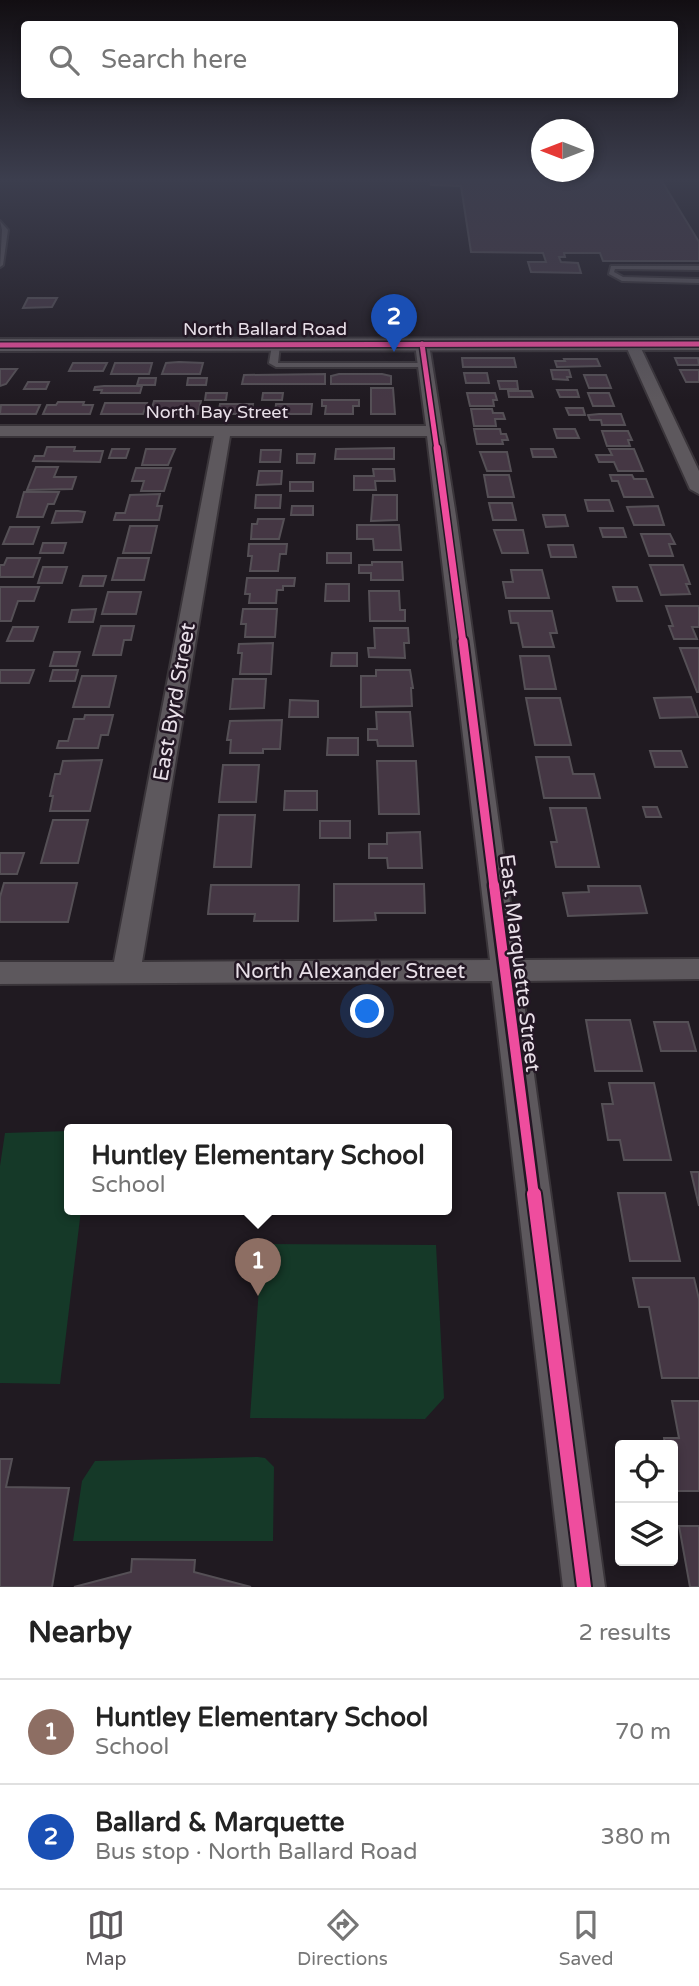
<!DOCTYPE html>
<meta charset="utf-8">
<style>
:root{--surface:#fff;--page:#f2f2f2;--text:#222;--muted:#767676;--line:#e0e0e0;--accent:#5c585c}
body{margin:0;font-family:"Varela Round",sans-serif;background:var(--page);color:var(--text)}
.controls{position:absolute;right:21px;bottom:21px;display:grid;overflow:hidden;border-radius:7px;box-shadow:0 4px 10px #0003}
.controls button{width:63px;height:63px;display:grid;place-items:center;padding:0;border:0;border-bottom:2px solid var(--line);background:var(--surface);color:var(--text);font:35px sans-serif}
.compass{position:absolute;left:531px;top:119px;width:63px;height:63px;border-radius:50%;background:var(--surface);box-shadow:0 4px 10px #0003;rotate:270deg}
.you{position:absolute;left:368px;top:1012px;width:24px;height:24px;margin:-18px;border:5px solid #fff;border-radius:50%;background:#1a73e8;box-shadow:0 0 0 10px #1a73e833}
.badge{display:grid;place-items:center;width:46px;height:46px;border-radius:50%;background:var(--accent);color:#fff;font-size:23px;font-weight:700}
.pin{position:absolute;translate:-50% -58px;filter:drop-shadow(0 2px 4px #0008)}
.pin::after{content:'';position:absolute;top:37px;width:24px;height:21px;background:inherit;clip-path:polygon(0 0,100% 0,50% 100%)}
.popup{position:absolute;left:64px;top:1124px;width:388px;height:91px;box-sizing:border-box;display:grid;place-content:center;border-radius:7px;background:var(--surface);filter:drop-shadow(0 2px 5px #0005);font-size:23px;white-space:nowrap;color:var(--muted)}
.popup b{font-size:26px;color:var(--text)}
.popup::after{content:'';position:absolute;left:50%;top:100%;margin-left:-14px;border:14px solid transparent;border-top-color:var(--surface)}
.list{margin:0;padding:0;list-style:none}
h2{display:flex;justify-content:space-between;align-items:center;height:91px;margin:0;padding:0 28px;font-size:30px}
h2 small{font-size:23px;font-weight:400;color:var(--muted)}
.list li{display:grid;grid-template-columns:46px 1fr auto;gap:21px;align-items:center;box-sizing:border-box;height:105px;padding:0 28px;border-top:2px solid var(--line)}
.list b{display:block;font-size:26px;white-space:nowrap}
.list p{margin:0;font-size:23px;white-space:nowrap;color:var(--muted)}
.list em{font-size:23px;font-style:normal;color:var(--muted)}
.icon{flex:none;width:38px;height:38px;fill:none;stroke:currentColor;stroke-width:2;stroke-linecap:round;stroke-linejoin:round}
.map{position:relative;flex:none;width:699px;height:1587px;overflow:hidden}
.search{position:absolute;background:var(--surface);box-shadow:0 4px 10px #0003;left:21px;right:21px;top:21px;height:77px;display:flex;align-items:center;gap:18px;box-sizing:border-box;padding:0 24px;border-radius:7px;color:var(--muted);font-size:26px}
.sheet{height:301px;background:var(--surface)}
nav{display:flex;justify-content:space-around;align-items:center;box-sizing:border-box;height:98px;border-top:2px solid var(--line);background:var(--surface);font-size:19px;color:var(--muted)}
nav a{display:grid;justify-items:center;gap:4px}
nav .on{color:var(--accent)}
.map>svg:first-child{display:block}
</style>
<div class="map">
<svg width="699" height="1587" viewBox="0 0 699 1587">
<rect width="100%" height="100%" fill="#201a21"/>
<path fill="#153928" d="M69 1131V1210H81L60 1384 0 1383V1166L5 1133Z
M262 1244 436 1245 444 1398 425 1419 250 1418Z
M258 1457 265 1458 274 1467 273 1541H73L82 1481 95 1461Z"/>
<path fill="#453744" stroke="#555056" stroke-width="2" d="M430 178H660L699 242V261H603L600 253H564L565 257H559L561 262 578 263 581 273 531 272 528 262H546L543 253 471 252 461 186 431 185Z
M28 298H57L52 307 23 308Z
M462 358H514L516 367H463Z
M675 358H698L699 365H678Z
M564 359H597L600 366 557 367 555 361H565Z
M179 362 203 363 200 374H162L166 363Z
M73 363H107L103 371H69Z
M115 363H152L149 374H111Z
M0 369H17L6 384 0 386Z
M551 370H569L571 377H567L568 380 553 379Z
M680 370H699V382H686Z
M464 373H487L489 383H466Z
M325 374V384H242L244 375Z
M339 374H382L391 376V384H331V376Z
M584 375H606L611 388H589Z
M139 378H156L155 385H137Z
M188 378H207L206 385H187Z
M498 381H517L518 389H500Z
M28 382H49L46 389H24Z
M104 386H142L140 393H101L102 390H94L95 387Z
M371 388H393L395 414H371Z
M557 390H577L579 397H560Z
M508 391H531L533 397H509Z
M206 393H227L226 400H205Z
M263 393H283L282 400H262Z
M467 393H495L497 400H493L494 406H470Z
M588 393H609L614 406H593Z
M322 400H359V406H353V414H325L326 406H322Z
M154 401H201L198 414H150Z
M58 402H84L83 405H93L90 414H43L47 405H56Z
M105 403H147L143 414H101Z
M220 404H253L251 414H218Z
M276 404H312L311 414H275Z
M1 405H40L36 414H0Z
M566 408H583L585 415H569Z
M471 409H492L493 413H503L505 419H495L496 426H474Z
M599 414H621L625 425H602L601 420H590L588 415Z
M474 429H500L501 434H506L508 440H502L503 444H477Z
M554 429H575L579 438H557Z
M602 431H628L632 440H628L630 446H607Z
M47 447H75L74 451H103L100 462 33 461 35 456H44Z
M394 448V459H335L336 449Z
M112 449H129L126 458H109Z
M146 449H175L168 465H142Z
M531 449H553L556 457H533Z
M609 449H634L643 471H618L614 462H599L596 455H612Z
M261 450H281L280 462H260Z
M480 452H507L511 471H487Z
M297 454H315L314 463H297Z
M36 467H58L54 477H76L72 489 27 490Z
M136 468H171L164 491H141L144 481H132Z
M373 469H394L395 481H375L376 490H354V476H374Z
M259 471H282L281 484 257 485Z
M484 475H509L514 497H488Z
M610 475H632L634 479H646L653 497H624L618 481H612Z
M290 482H313V491H290Z
M24 492H59L54 504H48L43 517H17Z
M160 494 157 506H162L159 520H114L116 513H125L130 495Z
M256 495H281L280 508H255Z
M373 495H397V520L371 521Z
M585 500H609L613 511H588Z
M489 503H512L516 520H493Z
M292 506H313V515H291Z
M658 506 664 525H634L627 507Z
M56 511H78L85 512 82 522 52 523Z
M543 515H565L568 526 546 527Z
M258 519H284L279 539H251L252 524H257Z
M357 525H399L401 550H374L373 539H357Z
M130 526H157L151 553H123Z
M10 527H39L33 544H3Z
M600 528H623L626 537H603Z
M494 530H523L528 553H502Z
M641 534H670L675 544H669L673 556H649Z
M43 543H66L63 553H40Z
M249 544H287L286 554H280L278 571H250L252 556H248Z
M548 545H573L576 557H551Z
M327 553H351V563H327Z
M7 558H40L33 577H0V565H4Z
M118 558H149L144 580H112Z
M372 562H402L403 580H371V573H359V565H372Z
M650 565H683L690 584H686L690 594 661 595Z
M43 567H67L62 583H38Z
M511 570H542L549 598H506L503 582H513Z
M83 576H106L103 586H80Z
M247 578H295L294 586H283V590H277L276 603H249L250 594H245Z
M326 584H349V601H325Z
M0 587H39L34 601H18L11 621H0Z
M613 587H637L642 601H617Z
M369 591H399L400 610H405V621H370Z
M108 592H141L136 614H102Z
M666 606H699V627H692L697 639H674L669 626H673Z
M96 609 93 622H69L72 610Z
M243 609H277L275 637H245L246 624H241Z
M509 611H552L557 633H550L554 647H523L518 623H511Z
M101 626H134L131 640H124L121 655H93Z
M13 627H38L33 641H7Z
M374 628H408L409 643H404L405 658 369 657 368 648H375Z
M273 643 271 674H240L242 653H238L239 644Z
M680 648H699V692H697Z
M54 652H80L76 666H50Z
M332 653H357V666H331Z
M520 656H549L556 689H525Z
M0 670H34L29 683H0Z
M53 670H78L75 681H50Z
M376 670H410L413 688H411L412 706 361 707V676H376Z
M82 676H116L109 707H73Z
M233 679H266L264 708 230 709Z
M691 697 698 717 660 718 654 698Z
M526 698H560L571 745H535Z
M290 700 318 701V717H289Z
M376 712H410L413 746H378L377 740H368V729H377Z
M85 715H113L108 735H101L98 748H57L59 741H68L74 719H84Z
M282 720 280 749H263V753H230L231 740H227L230 721Z
M328 738H358V755H327Z
M650 751H681L687 767H655Z
M536 757H569L573 774H594L600 798H544Z
M102 760 90 811H50L53 796H50L55 774H60L63 761Z
M377 761H416L419 814H379Z
M223 765H259L256 802H219Z
M285 791H317V810H284Z
M643 807H657L661 817H646Z
M550 808H586L599 867H556L551 842H557Z
M219 815H255L251 867H214Z
M53 820H88L78 863H41Z
M320 821H350V838H320Z
M420 832 422 868H388L387 858H369V844H387V833Z
M0 853H24L17 874H0Z
M4 883H77L68 922H0V897Z
M334 884H424L425 913H375L376 920 334 921Z
M211 885H299L298 921H254L255 914H208Z
M588 886H640L647 913 568 916 563 893 589 892Z
M586 1020H630L642 1071H595Z
M654 1022H688L696 1051H661Z
M609 1083H654L671 1160H624L620 1140H608L602 1104H613Z
M691 1172H699V1206Z
M618 1193H665L680 1261H630Z
M633 1278H694L699 1299V1378H662L649 1307H639Z
M672 1401H699V1491H673V1445H665L664 1438H679Z
M0 1459H12L6 1487 69 1488 52 1587H0Z
M679 1526H699V1587H690Z
M132 1559 195 1560 194 1572 251 1587H74L131 1572Z"/>
<g fill="none" stroke-linecap="round" stroke-linejoin="round">
<defs>
<path id="service" d="M0 221 8 230 3 265 0 267 2 230Z
M611 266H699V270L615 269 614 272 623 277 699 279V283L622 281 609 274Z
M276 343 280 345 278 363H425L429 365 425 367H276L269 363 272 345Z"/>
<path id="minor" d="M422 340 429 344 456 516 518 960 699 959V979L521 981 605 1587H563L492 981 0 984V962H114L214 436H0V426H426L415 344ZM230 436H427L490 960 142 962Z
M632 340 639 344 699 471V494L690 489 625 344Z"/>
<path id="secondary" d="M699 338V350L0 351V339Z"/>
</defs>
<use href="#service" stroke="#3a353a" stroke-width="4"/>
<use href="#minor" stroke="#3a353a" stroke-width="4"/>
<use href="#secondary" stroke="#3a353a" stroke-width="4"/>
<use href="#service" fill="#5d585d" fill-rule="evenodd"/>
<use href="#minor" fill="#5d585d" fill-rule="evenodd"/>
<use href="#secondary" fill="#5d585d" fill-rule="evenodd"/>
<defs>
<path id="cycleway-far4" d="M422 344 437 450
M0 345 699 344"/>
<path id="cycleway-far3" d="M437 448 463 643"/>
<path id="cycleway-far2" d="M463 641 494 887"/>
<path id="cycleway-far1" d="M494 885 534 1196"/>
<path id="cycleway" d="M534 1194 584 1587"/>
</defs>
<use href="#cycleway-far4" stroke="#231724" stroke-width="8"/>
<use href="#cycleway-far3" stroke="#231724" stroke-width="10"/>
<use href="#cycleway-far2" stroke="#231724" stroke-width="13"/>
<use href="#cycleway-far1" stroke="#231724" stroke-width="15"/>
<use href="#cycleway" stroke="#231724" stroke-width="18"/>
<use href="#cycleway-far4" stroke="#ef4d9e" stroke-width="5"/>
<use href="#cycleway-far3" stroke="#ef4d9e" stroke-width="7"/>
<use href="#cycleway-far2" stroke="#ef4d9e" stroke-width="9"/>
<use href="#cycleway-far1" stroke="#ef4d9e" stroke-width="10"/>
<use href="#cycleway" stroke="#ef4d9e" stroke-width="14"/>
</g>
<linearGradient id="sky" x2="0" y2="1"><stop stop-color="#120e12"/><stop offset="0.45" stop-color="#3c3e4e"/><stop offset="1" stop-color="#3c3e4e" stop-opacity="0"/></linearGradient>
<rect width="699" height="400" fill="url(#sky)"/>
<g text-anchor="middle" stroke-width="5" stroke-linejoin="round" paint-order="stroke">
<g font-size="18" fill="#e9e0e9" stroke="#231724">
<text x="265" y="335">North Ballard Road</text>
<text x="217" y="418">North Bay Street</text>
</g>
<g font-size="21" fill="#e9e0e9" stroke="#231724">
<text transform="translate(174 702) rotate(-80)" y="7">East Byrd Street</text>
<text transform="translate(520 963) rotate(83)" y="7">East Marquette Street</text>
<text x="350" y="978">North Alexander Street</text>
</g>
</g>
</svg>
<div class="controls">
<button><svg class="icon" aria-label="locate" viewBox="0 0 24 24"><circle cx="12" cy="12" r="6"/><path d="M12 2v4M12 18v4M2 12h4M18 12h4"/></svg></button>
<button><svg class="icon" aria-label="layers" viewBox="0 0 24 24"><path d="M12 4l9 5-9 5-9-5zM3 14l9 5 9-5"/></svg></button>
</div>
<svg class="compass" viewBox="-18 -18 36 36"><path d="M0-13l5 13h-10z" fill="#e53935"/><path d="M0 13l5-13h-10z" fill="#767676"/></svg>
<div class="you"></div>
<div class="pin badge" style="left:258px;top:1296px;background:#8d6e63">1</div>
<div class="popup"><b>Huntley Elementary School</b>School</div>
<div class="pin badge" style="left:394px;top:352px;background:#1a4fb4">2</div>
<div class="search"><svg class="icon" aria-label="search" viewBox="0 0 24 24"><circle cx="10" cy="10" r="6"/><path d="M15 15l6 6"/></svg>Search here</div>
</div>
<section class="sheet">
<h2>Nearby<small>2 results</small></h2>
<ul class="list">
<li><span class="badge" style="background:#8d6e63">1</span><div><b>Huntley Elementary School</b><p>School</p></div><em>70 m</em></li>
<li><span class="badge" style="background:#1a4fb4">2</span><div><b>Ballard &amp; Marquette</b><p>Bus stop · North Ballard Road</p></div><em>380 m</em></li>
</ul>
</section>
<nav>
<a class="on"><svg class="icon" aria-label="map" viewBox="0 0 24 24"><path d="M3 6l6-2 6 2 6-2v14l-6 2-6-2-6 2zM9 4v14M15 6v14"/></svg>Map</a>
<a><svg class="icon" aria-label="directions" viewBox="0 0 24 24"><path d="M12 3l9 9-9 9-9-9zM9 14v-3h6M13 9l2 2-2 2"/></svg>Directions</a>
<a><svg class="icon" aria-label="saved" viewBox="0 0 24 24"><path d="M7 4h10v16l-5-4-5 4z"/></svg>Saved</a>
</nav>
